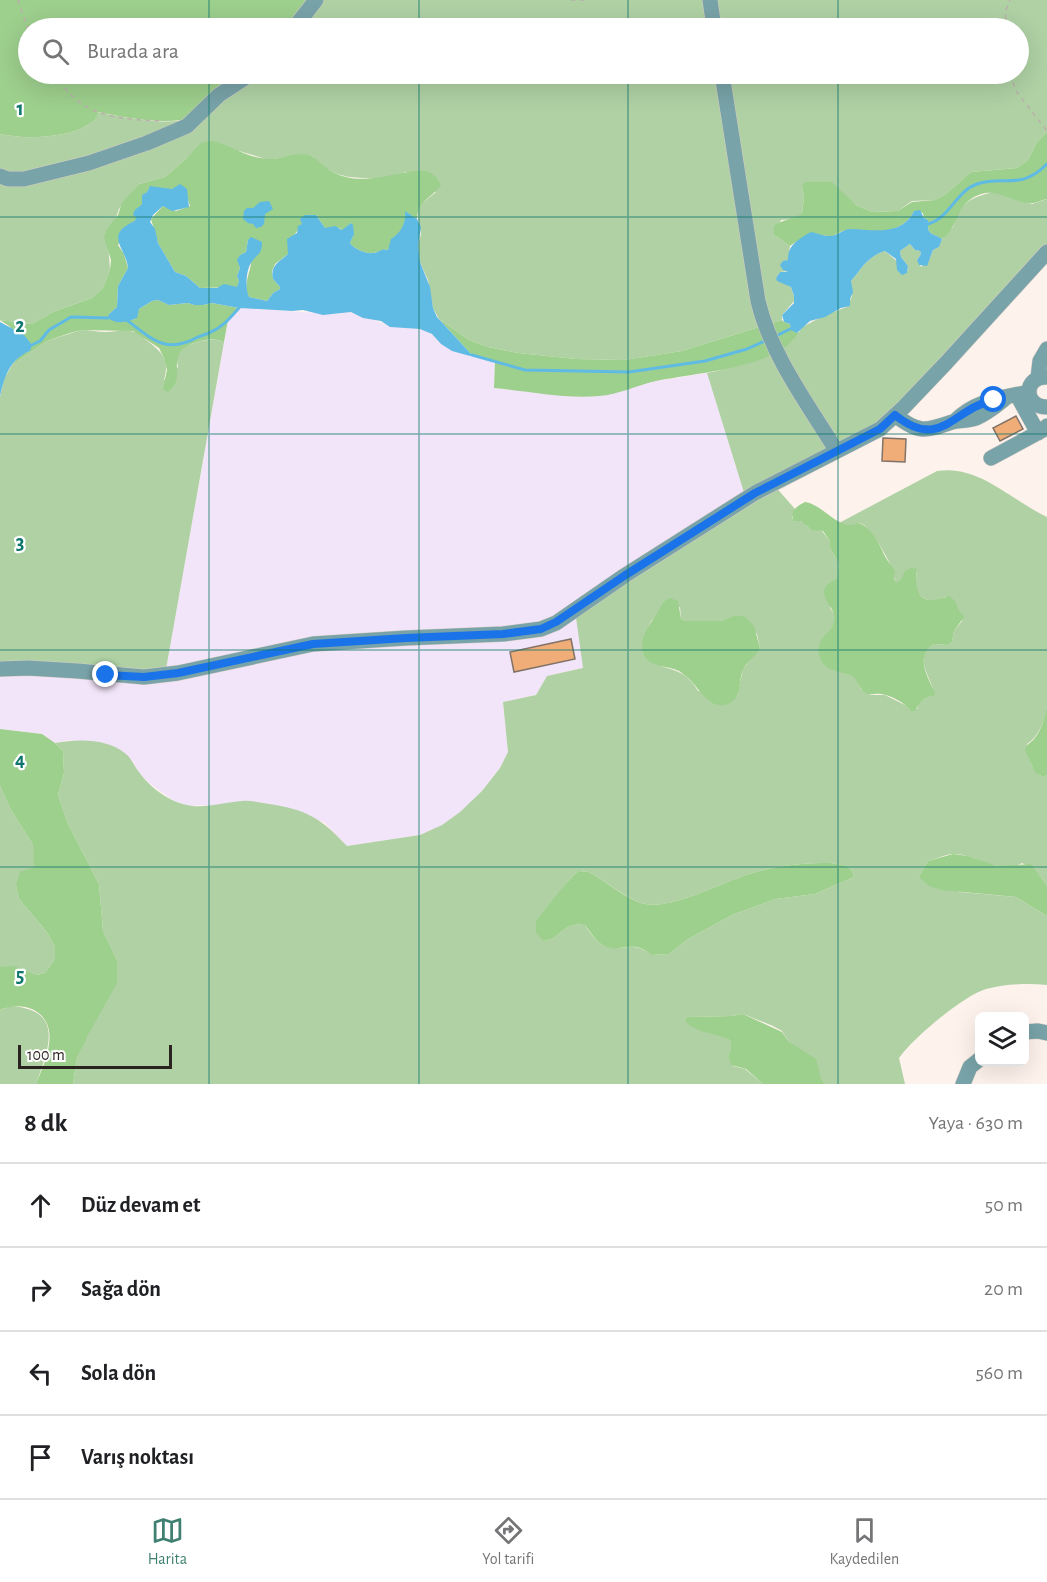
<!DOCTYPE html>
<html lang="tr">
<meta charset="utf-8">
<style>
:root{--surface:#fff;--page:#f6f6f6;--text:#202124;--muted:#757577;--line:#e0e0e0;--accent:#3f8070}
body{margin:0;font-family:"Alegreya Sans",sans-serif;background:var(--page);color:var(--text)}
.controls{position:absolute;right:18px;bottom:18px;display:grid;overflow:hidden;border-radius:9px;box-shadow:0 6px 24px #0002}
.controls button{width:54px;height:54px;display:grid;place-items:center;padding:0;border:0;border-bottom:2px solid var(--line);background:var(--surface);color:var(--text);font:30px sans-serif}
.scale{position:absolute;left:18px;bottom:15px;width:154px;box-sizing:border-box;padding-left:6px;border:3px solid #2a231f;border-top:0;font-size:16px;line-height:21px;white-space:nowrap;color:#2a231f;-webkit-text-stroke:4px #fff;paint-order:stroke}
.stop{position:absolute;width:18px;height:18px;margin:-14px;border:4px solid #1a73e8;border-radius:50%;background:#fff}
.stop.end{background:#1a73e8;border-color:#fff;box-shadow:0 2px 6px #0008}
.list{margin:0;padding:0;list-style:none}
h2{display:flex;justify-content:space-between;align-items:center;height:78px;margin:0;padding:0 24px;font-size:26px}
h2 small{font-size:20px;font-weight:400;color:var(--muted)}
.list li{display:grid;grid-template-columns:39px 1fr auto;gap:18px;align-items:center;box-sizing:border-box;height:84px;padding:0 24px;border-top:2px solid var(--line)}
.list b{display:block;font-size:22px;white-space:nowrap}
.list em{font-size:20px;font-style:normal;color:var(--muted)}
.icon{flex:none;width:33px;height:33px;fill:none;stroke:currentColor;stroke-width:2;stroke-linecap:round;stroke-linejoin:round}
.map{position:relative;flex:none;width:1047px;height:1084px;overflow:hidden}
.search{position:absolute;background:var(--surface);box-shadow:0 6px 24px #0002;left:18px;right:18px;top:18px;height:66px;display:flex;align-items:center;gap:15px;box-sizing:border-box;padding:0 21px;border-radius:33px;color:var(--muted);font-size:22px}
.sheet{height:414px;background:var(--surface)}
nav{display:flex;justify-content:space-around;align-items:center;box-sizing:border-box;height:84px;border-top:2px solid var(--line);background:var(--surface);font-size:16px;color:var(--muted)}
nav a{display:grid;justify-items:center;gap:3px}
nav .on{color:var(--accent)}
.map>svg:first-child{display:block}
</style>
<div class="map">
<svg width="1047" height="1084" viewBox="0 0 1047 1084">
<rect width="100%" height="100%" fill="#fef2ec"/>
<path fill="#f3e5f9" d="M239 308 334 314 351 312 393 327 420 329 432 334 441 344 461 353 495 361 494 388 572 396H601L656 381 707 373 746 499 583 668 547 676 536 695 503 702 508 752 500 768 482 791 460 812 442 825 420 835 347 846 324 822 202 805 188 806 174 801 149 783 139 773 133 761 69 740 55 743 42 734 0 729V669L165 675 228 320Z"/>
<path fill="#afd1a4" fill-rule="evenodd" d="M316 0H1047V132L1037 142 1028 160 1017 168 971 172 946 194 935 200 912 201 898 211 872 212 856 205 844 195 802 186 804 198 802 213 794 219 781 220 774 235 790 246 788 260 786 261 789 271 780 272 776 278 791 287 795 300 782 315V320L682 351 624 360 576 359 518 353 488 347 469 340 439 319 433 308 428 280 420 262 418 246 421 234 417 212 420 205 436 192 406 172 379 179 349 177 337 174 323 167 312 156 301 154 269 160 239 151 187 158 165 177 139 184 119 209 114 223 107 229 110 270 103 288 92 298 53 312 32 324 0 320V134C23 139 52 138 75 131 82 129 89 124 95 120L97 112C125 118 168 127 195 117 205 114 240 82 251 74H1018V28H294Z
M995 192 1032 204 1047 199V252L904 407 773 484 795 509 792 518 806 523 808 527 822 531 830 541V548L839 564 837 578 833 582 830 608 834 614 835 620 831 630 835 670 855 677 861 689 871 695H885L907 706 909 709H917C920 700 925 697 934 695 933 678 911 658 934 644L948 645 952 642 954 631 962 621 961 613 945 597C935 603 921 602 917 589 915 583 917 575 917 569L897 584C893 578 894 572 891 566 887 557 871 527 862 524 856 522 858 525 853 526 848 526 843 524 839 523L937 471C979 464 1012 501 1047 517V706C1044 721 1040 735 1027 744 1028 757 1031 770 1043 777L1047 775V886L1035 870 1022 863C998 876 976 853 952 854 944 855 935 859 928 861L919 877 960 892 1016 897 1047 916V985C1027 983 1006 984 986 989 963 996 913 1038 899 1058L905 1084H825L789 1042 782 1031 773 1026 743 1014 732 1016 688 1017 731 1041V1049L728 1056 733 1066 745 1069 763 1084H73L77 1058 117 960 103 931 99 884 68 824 58 795 64 773 63 751 55 743C78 739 107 738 126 754 132 759 134 766 139 772 149 787 170 802 187 805 204 809 225 802 242 801 251 800 260 803 269 804 306 809 322 819 347 846L420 835 442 825 460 812 482 791 500 768 508 752 503 702 536 695 547 676 583 668 575 610 746 499 707 373C736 367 762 361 787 345 795 340 796 335 802 328 805 324 842 308 847 307L852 296 851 281C863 267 867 257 885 251L898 262 897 270 907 273 908 266 901 257 900 251 910 244 915 250 920 251 921 254 917 260 921 267 930 258 933 250 939 247C940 238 948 235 953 227 956 221 953 225 955 218 962 201 978 195 995 192ZM680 607 681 619 685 621H721L737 615 757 634 760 648 743 669 737 696 698 691C682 662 659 673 645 656 648 622 645 617 680 607ZM830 863C841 865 852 864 854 877L815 894 776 899 732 915 688 939 669 954 651 955C632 938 619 955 601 944 595 940 589 931 585 925 563 921 561 939 544 941L548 908 567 882 578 871 589 872C604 880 630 901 645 904 674 910 727 879 756 872 781 865 805 863 830 863Z
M81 330C90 330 98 332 106 332 115 332 125 328 134 332 139 333 143 337 146 340 162 352 170 359 164 380L178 367C177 362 176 357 179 353 186 342 213 336 224 342L165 675 0 668V397L4 379 12 365 47 341Z
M0 786 10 808 33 845 35 867 16 886 19 899 46 931 55 947V959L45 973 37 975 14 967H0Z
M11 1006C65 1010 49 1048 36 1084H0V1010Z"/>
<path fill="#9dcf8d" d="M0 0H316L294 28H28V74H251C240 82 205 114 196 117 168 126 125 118 98 112L95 120C89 124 82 129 75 131 52 138 23 139 0 134Z
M1047 132V199C1041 200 1035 204 1029 203 1006 201 995 184 971 199 955 209 958 229 942 239 932 232 927 237 928 220L924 218 923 213 914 211C905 230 882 233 863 232 858 231 854 229 849 230 842 230 837 234 831 237 816 232 801 237 790 246L774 235V226C783 219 792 220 802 213L804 198 802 186 805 182H832L856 205 872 212 898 211 912 202 935 200 946 194 971 172 1017 168 1028 160 1037 142Z
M212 141C231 145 247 158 268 159 281 160 295 151 309 155 316 157 323 167 331 171 353 184 378 178 402 173 420 170 432 167 441 185 433 197 416 202 417 219L406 212C406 220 402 234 393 238L388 250C381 249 380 252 373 253 365 254 354 249 350 243L353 236 351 223 342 231 340 228H325L316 215H308L293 237 288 254 275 264 272 271 273 279 280 287V289L273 293 267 301 249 297C243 287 249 275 251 264 252 257 249 248 248 240L246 252 240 255 238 260 240 268 237 276 239 281 238 287 200 288 186 276 175 272 158 243 151 219 163 206 176 211 190 206 186 193 175 188 172 189H149L147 192 142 196V204L135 222 131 223 118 245 124 254 128 268 118 286 117 307 109 314 121 322 135 319 139 309 152 301 158 300 169 305 188 303 194 305H203L212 303 239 308 228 320 224 342C213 335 181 343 178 357 174 371 183 379 168 392L163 389 167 370 164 358 159 348 133 331 81 330 70 333 47 341 12 365 20 355 30 351 9 326 0 320 32 324 53 312 92 298 103 288 110 270 111 260 104 237 107 229 118 215 122 203 139 184 165 177 187 158 201 143Z
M439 319 469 340 488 347 518 353 576 359 624 360 682 351 782 320 784 322 790 324 791 328 797 333 799 332C781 368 692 373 656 381 637 385 618 395 599 396 564 399 528 391 494 388L495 361 472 355Z
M805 502C825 505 838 532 858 523 872 526 880 546 886 558 888 562 892 566 895 571L894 579 897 583 901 580 905 571 911 568 917 569C914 597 922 606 949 596L955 601 958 609 964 617 954 631 952 642 948 645 934 644C914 656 928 677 935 693L934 696C923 696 920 703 915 711H911C905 703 891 695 881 694 875 693 872 696 866 693 860 689 858 683 854 677 846 673 836 672 828 668 819 662 815 648 822 639 827 633 833 629 834 620 837 609 818 598 826 586 829 583 834 581 837 578L839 564 830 548V541L823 531 812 530 801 521H794C789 511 797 506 805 502Z
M670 598 678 601 681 619 685 621H721L736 615 745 617 754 626 760 648C756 657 747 661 743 670 739 678 741 694 734 700 716 715 702 694 693 683 689 678 684 675 679 671 669 666 651 667 645 657 637 642 648 627 656 615 661 608 661 602 670 598Z
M1047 706V775L1043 777 1035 772 1025 750C1027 743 1030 744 1034 739 1042 730 1044 718 1047 706Z
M0 729 42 734 55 743 63 751 64 773 58 795 68 824 99 884 103 931 117 960V983L89 1033 77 1058 73 1084H36C41 1071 48 1057 49 1044 54 1013 26 999 0 1010V967L14 966 37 975 45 973 55 959V947L46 931 19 899 16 886 20 872 34 867 33 845 10 808 0 786Z
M953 854 968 856 997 866 1031 864 1047 886V916L1016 897 942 890 929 886 919 877 928 861Z
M830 863C841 865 852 864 854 877L815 894 776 899 732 915 688 939 669 954 651 955C632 937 618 956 601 944 595 940 590 931 585 925 563 921 561 939 544 941L536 933V921L567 882 578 871 589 872C604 880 629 901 645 904 674 910 727 879 756 872 781 865 805 863 830 863Z
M743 1014 782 1032 789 1042 816 1059 821 1079 825 1084H763L746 1069 731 1065 728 1056 731 1049V1041C717 1032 696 1034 685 1021L688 1017 732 1016Z"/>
<path fill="#60bbe4" d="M180 184 187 189 189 207 172 211 163 206 153 215 150 222 155 229 158 243 175 272 186 276 200 288H217L224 284 237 287 239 281 237 276 240 268 237 260 240 255 246 252 248 240 251 237 262 242C262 256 257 253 251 263 246 270 245 290 249 297L267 301 273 293 280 289V287L273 279C270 265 279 262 288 254L287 239 297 233 298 226 302 224 300 219 305 215H316L325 228 335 226 342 230 351 223 353 225 354 234 350 243C354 249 365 254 373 253 380 252 381 248 388 250L391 239C401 233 406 223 405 211L417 219 421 227 418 246 420 262 430 287 433 308 437 317 472 355 470 356 452 351 441 344 432 334 420 329 390 327 381 321 363 318 351 312 323 315 303 310 292 311 239 308 212 303 203 305H194L188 303 169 305 158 300 152 301 139 309 137 318C128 322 117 325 108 318L109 314 117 307 118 286 128 268C126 247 103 235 135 221L136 217 133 215C135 207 138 209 142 204V195L147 192 150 186 172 189Z
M269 201 273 209 265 214 264 224 261 227 256 228 253 224 248 223 243 219 244 211 247 208H253L260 202Z
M920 210 924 218 928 220C927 237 932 232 942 239L939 247 933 250 927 266 919 265 917 260 921 254 920 251 915 250 910 244 900 251 901 257 908 266 907 273 902 275 897 270 896 259 885 251C867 257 863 267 851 281L853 292 850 299V306L841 308 825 317 810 321 797 333 791 330 790 324 784 322 782 315 794 303V296L791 287 777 281 776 278 780 272H788L783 270 780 265 783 261 788 260C787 245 799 239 811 232 817 233 823 236 829 236 836 237 843 229 851 229 874 230 902 236 914 211Z
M0 322 24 335 32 345 30 351C10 359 4 377 0 397Z"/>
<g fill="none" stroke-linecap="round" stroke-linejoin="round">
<path stroke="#60bbe4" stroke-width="3" d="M928 224C950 218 956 191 977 184 1005 175 1020 191 1047 164
M128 321C154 341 167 354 198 337 203 335 207 334 211 332 223 327 231 317 239 308
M776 336 790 329
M32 345 40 341 49 330 71 317 108 318
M472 355 525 370 629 372 705 361 747 349 767 340"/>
</g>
<path fill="#f1ad78" stroke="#827368" stroke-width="1.5" d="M1016 416 1023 429 1000 441 993 428Z
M883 438 906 439 905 462 882 461Z
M571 639 575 659 514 672 510 652Z"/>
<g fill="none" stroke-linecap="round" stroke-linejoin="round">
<defs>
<path id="minor" d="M710 0 714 28
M294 28 316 0
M722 74 758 301C771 355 807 403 836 450
M0 176 8 179H24L89 163 147 143 187 126 219 95 251 74
M1047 377C1023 376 1023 407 1047 407
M1038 378 1040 361 1047 349
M1017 395 1038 433
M895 415C919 434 926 431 952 422 960 420 968 421 976 418 988 413 997 405 1007 397
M955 421C975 400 1002 398 1029 392
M991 458 1043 430 1047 426
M0 669 28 668 78 671 144 677 178 673 313 644 406 638 503 634 541 629 556 623 624 576 755 493 880 429 904 407 945 364 1047 252
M1024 1032 1038 1031 1047 1033
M963 1084 970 1067 980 1059"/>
</defs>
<use href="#minor" stroke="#d8cdc7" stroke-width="16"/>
<path stroke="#bbb0ab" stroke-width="1.5" stroke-dasharray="4.5 4.5" stroke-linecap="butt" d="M18 0 28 29
M571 0H587
M1005 28 1006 10 1010 0
M53 74C62 84 70 96 82 104 105 119 137 120 163 121
M1010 74 1016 91 1047 131"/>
<use href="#minor" stroke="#78a3a8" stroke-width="15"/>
</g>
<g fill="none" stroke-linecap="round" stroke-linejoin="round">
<path stroke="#1a73e8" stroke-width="8" d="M106 675 144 677 178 673 313 644 406 638 503 634 541 629 556 622 624 576 755 493 880 429 895 415C941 452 953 408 994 400"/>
</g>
<path fill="none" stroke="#0f766e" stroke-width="1.5" stroke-opacity="0.55" d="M209 0V28M419 0V28M628 0V28M838 0V28M209 74V1084M419 74V1084M628 74V1084M838 74V1084M0 217H1047M0 434H1047M0 650H1047M0 867H1047"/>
<g font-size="20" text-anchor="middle" font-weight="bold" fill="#0f766e" stroke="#fff" stroke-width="4.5" stroke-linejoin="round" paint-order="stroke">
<text x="20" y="115">1</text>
<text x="20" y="332">2</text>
<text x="20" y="549">3</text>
<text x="20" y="766">4</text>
<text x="20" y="982">5</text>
</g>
</svg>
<div class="controls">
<button><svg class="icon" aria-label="layers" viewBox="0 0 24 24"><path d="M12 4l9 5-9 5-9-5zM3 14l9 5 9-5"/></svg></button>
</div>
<div class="scale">100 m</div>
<div class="stop" style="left:994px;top:400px"></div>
<div class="stop end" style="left:106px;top:675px"></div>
<div class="search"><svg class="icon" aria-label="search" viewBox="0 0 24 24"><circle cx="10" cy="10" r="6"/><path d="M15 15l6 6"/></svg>Burada ara</div>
</div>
<section class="sheet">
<h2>8 dk<small>Yaya · 630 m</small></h2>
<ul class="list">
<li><svg class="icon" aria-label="ahead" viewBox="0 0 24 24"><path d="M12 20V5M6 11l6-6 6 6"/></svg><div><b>Düz devam et</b></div><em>50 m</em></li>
<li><svg class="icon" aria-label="right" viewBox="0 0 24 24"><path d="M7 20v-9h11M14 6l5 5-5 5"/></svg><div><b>Sağa dön</b></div><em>20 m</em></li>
<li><svg class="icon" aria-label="left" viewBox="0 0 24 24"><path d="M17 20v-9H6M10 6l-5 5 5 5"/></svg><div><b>Sola dön</b></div><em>560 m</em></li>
<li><svg class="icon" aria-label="arrive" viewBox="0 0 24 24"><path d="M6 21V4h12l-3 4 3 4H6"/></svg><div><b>Varış noktası</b></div></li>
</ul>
</section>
<nav>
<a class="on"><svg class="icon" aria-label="map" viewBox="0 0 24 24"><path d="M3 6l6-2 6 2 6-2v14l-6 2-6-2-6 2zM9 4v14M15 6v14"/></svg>Harita</a>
<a><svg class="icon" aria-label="directions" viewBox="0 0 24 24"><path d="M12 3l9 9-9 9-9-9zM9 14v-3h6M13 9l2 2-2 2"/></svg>Yol tarifi</a>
<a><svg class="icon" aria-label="saved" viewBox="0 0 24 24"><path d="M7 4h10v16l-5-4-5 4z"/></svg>Kaydedilen</a>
</nav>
